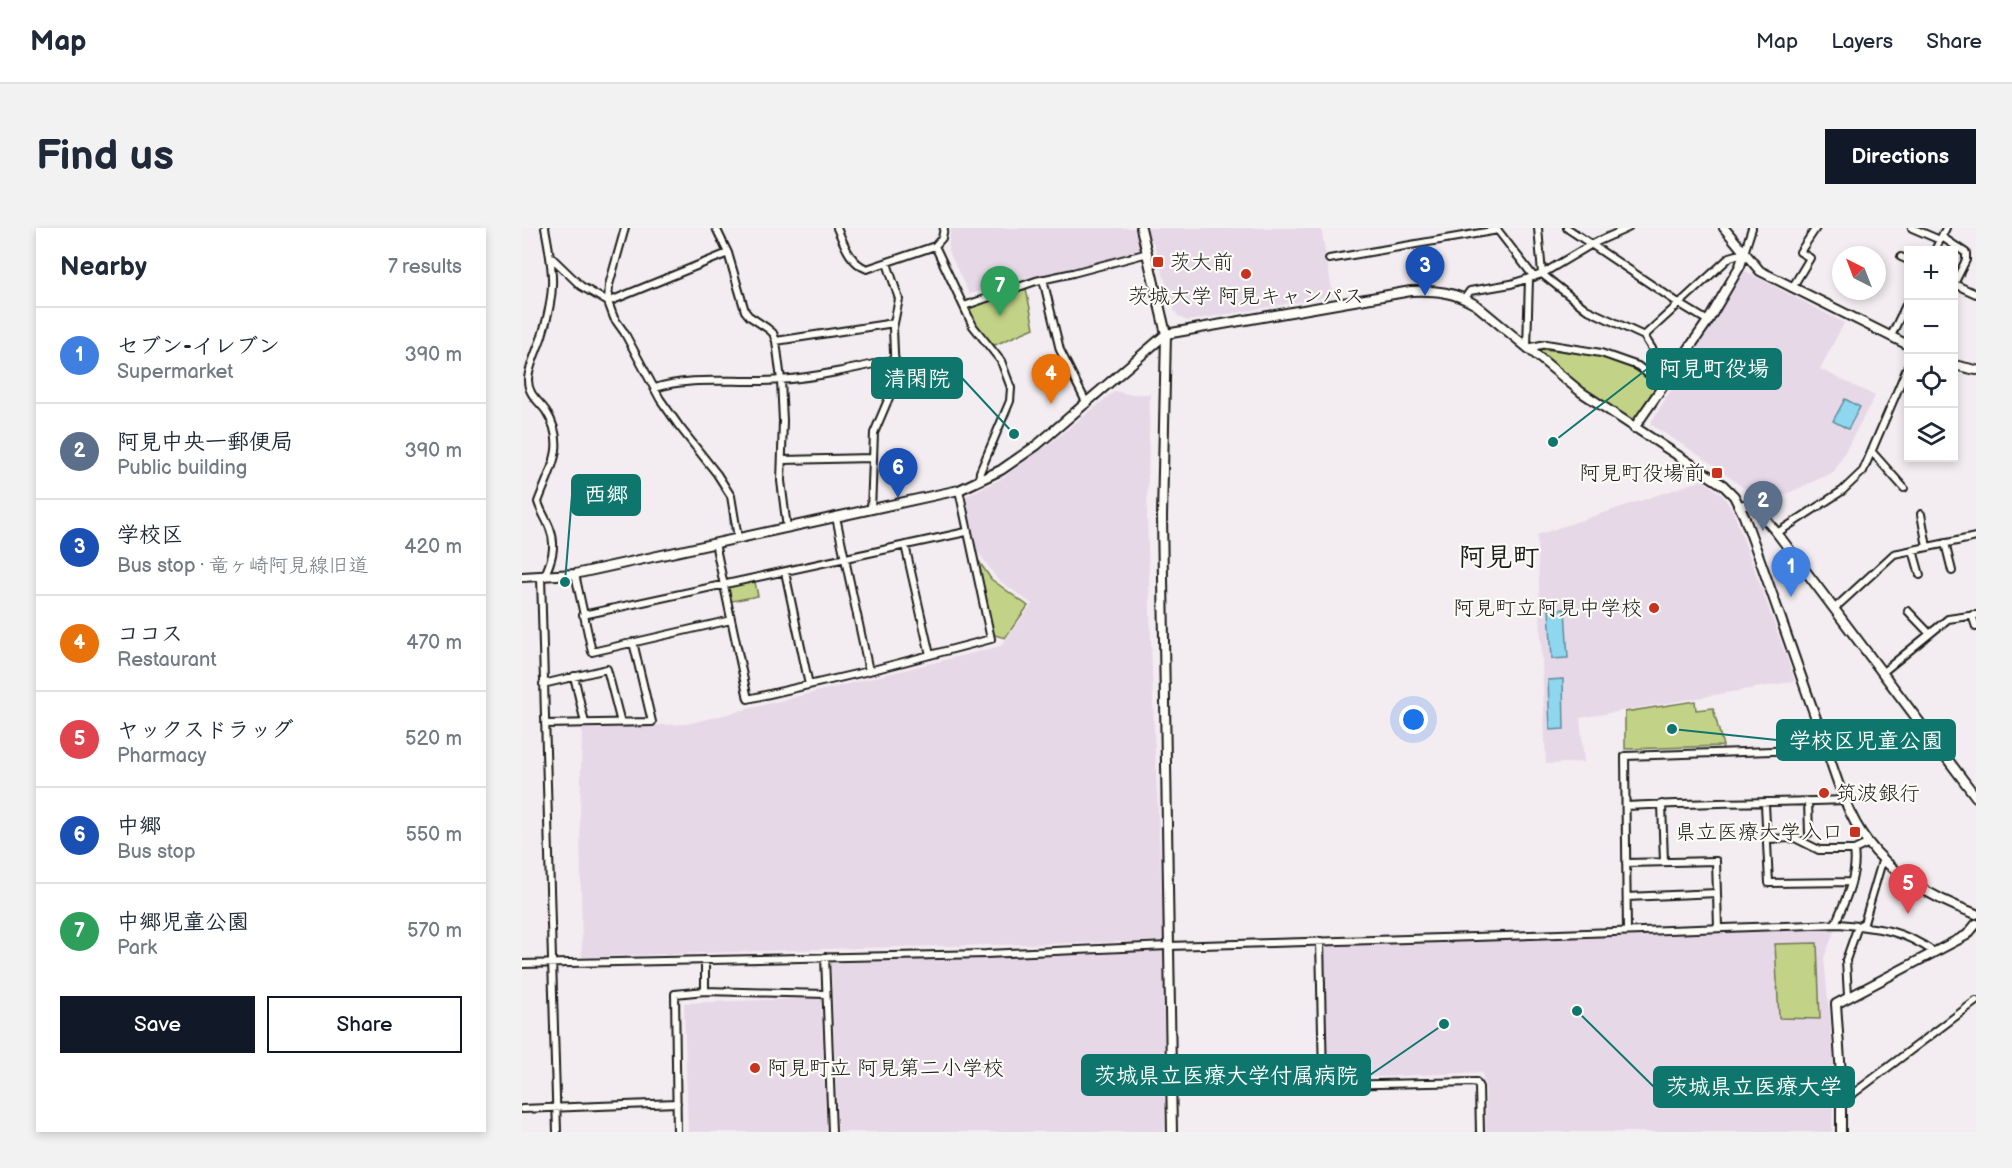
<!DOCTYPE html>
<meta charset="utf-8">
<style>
:root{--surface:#fff;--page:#f2f2f3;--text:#1f2937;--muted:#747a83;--line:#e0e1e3;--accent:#111827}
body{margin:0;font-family:"Balsamiq Sans","Klee One",sans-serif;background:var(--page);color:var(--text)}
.controls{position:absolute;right:18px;top:18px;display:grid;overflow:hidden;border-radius:0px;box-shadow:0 3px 9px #0003}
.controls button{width:54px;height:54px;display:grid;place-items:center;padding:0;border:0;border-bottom:2px solid var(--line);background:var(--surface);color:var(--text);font:30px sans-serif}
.compass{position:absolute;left:1310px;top:18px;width:54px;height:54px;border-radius:50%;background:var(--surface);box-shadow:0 3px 9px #0003;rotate:318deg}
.you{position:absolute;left:892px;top:492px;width:21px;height:21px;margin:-15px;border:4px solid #fff;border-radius:50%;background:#1a73e8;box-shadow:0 0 0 9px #1a73e833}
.badge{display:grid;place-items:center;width:39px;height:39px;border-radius:50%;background:var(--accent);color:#fff;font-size:20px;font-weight:700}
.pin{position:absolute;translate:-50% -50px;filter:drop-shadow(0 2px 3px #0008)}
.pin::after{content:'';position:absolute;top:32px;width:21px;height:18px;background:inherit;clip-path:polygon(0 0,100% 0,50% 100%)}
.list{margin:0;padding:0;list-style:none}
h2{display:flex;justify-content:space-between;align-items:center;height:78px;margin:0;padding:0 24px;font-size:26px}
h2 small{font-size:20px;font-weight:400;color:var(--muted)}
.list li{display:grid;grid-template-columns:39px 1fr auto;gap:18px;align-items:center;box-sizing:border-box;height:96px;padding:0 24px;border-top:2px solid var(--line)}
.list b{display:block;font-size:22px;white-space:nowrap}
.list p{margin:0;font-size:20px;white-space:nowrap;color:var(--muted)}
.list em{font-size:20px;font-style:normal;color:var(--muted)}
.actions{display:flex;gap:12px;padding:18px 24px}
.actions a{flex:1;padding:14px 0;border:2px solid var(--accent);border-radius:0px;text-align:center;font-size:21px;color:var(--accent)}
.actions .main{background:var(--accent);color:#fff}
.icon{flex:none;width:33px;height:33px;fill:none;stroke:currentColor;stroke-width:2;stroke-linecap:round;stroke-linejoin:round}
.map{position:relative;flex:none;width:1454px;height:904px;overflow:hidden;border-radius:0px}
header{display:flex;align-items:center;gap:36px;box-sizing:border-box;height:84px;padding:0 30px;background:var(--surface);border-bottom:2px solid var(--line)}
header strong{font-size:28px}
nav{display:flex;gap:33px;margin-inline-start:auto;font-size:21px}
.intro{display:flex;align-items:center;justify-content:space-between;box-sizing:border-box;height:144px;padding:0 36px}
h1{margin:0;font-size:42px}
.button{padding:15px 27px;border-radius:0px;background:var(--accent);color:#fff;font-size:21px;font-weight:700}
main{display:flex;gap:36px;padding:0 36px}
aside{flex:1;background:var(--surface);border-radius:0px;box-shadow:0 3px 9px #0003}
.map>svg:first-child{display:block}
</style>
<header>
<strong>Map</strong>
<nav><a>Map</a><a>Layers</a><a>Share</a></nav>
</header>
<div class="intro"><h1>Find us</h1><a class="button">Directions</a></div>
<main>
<aside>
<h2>Nearby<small>7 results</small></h2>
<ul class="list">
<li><span class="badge" style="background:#3f7fe0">1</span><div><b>セブン-イレブン</b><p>Supermarket</p></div><em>390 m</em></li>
<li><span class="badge" style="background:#5c6f8a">2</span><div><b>阿見中央一郵便局</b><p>Public building</p></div><em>390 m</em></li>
<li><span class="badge" style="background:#1a4fb4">3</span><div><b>学校区</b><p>Bus stop · 竜ヶ崎阿見線旧道</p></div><em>420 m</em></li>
<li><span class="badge" style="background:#e8710a">4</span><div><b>ココス</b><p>Restaurant</p></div><em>470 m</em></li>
<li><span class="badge" style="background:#e0444e">5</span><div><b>ヤックスドラッグ</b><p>Pharmacy</p></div><em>520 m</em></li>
<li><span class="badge" style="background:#1a4fb4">6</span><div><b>中郷</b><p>Bus stop</p></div><em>550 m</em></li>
<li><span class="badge" style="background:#2e9e5b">7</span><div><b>中郷児童公園</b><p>Park</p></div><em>570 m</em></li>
</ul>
<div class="actions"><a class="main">Save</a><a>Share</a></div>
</aside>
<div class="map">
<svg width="1454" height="904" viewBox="0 0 1454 904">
<rect width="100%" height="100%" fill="#f3ecf0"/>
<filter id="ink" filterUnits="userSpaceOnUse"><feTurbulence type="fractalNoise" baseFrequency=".0167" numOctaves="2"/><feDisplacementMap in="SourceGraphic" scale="12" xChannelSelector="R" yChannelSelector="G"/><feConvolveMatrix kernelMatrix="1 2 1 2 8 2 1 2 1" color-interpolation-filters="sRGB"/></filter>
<g filter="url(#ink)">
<path fill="#e7d8e8" d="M429 0H799L811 68 665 93 657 89 652 82 631 13 612 25 447 66 426 22Z
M1223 43 1322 95 1298 141 1353 168 1312 244 1240 277 1227 264 1183 231 1128 196Z
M593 163 605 166H628L625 289 632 503 642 713 336 720 60 729 58 590 60 501 165 496 479 418 510 376 475 351 453 319 444 268 479 251 536 209Z
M1181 252 1201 268 1211 283 1273 453 1058 490 1062 534 1024 536 1015 307Z
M1313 701 1302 730 1312 836 1310 904H964V864L960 844 811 851 805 844 801 721 806 716Z
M641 723 643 904H316L309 735Z
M299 770 304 904H166L162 775Z"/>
<path fill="#c2d387" stroke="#6f7852" stroke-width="1.5" d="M503 56 512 100 468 119 451 98 442 78Z
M1013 121C1063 125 1096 125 1137 158L1110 196 1056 157Z
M456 332 469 351 506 378 483 410 473 407 470 410 452 334Z
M232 350 236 368 205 374 201 357Z
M1173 473 1174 482 1191 480 1201 518 1103 521V484Z
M1295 715 1298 791 1257 790 1253 716Z"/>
<path fill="#8ed7ef" stroke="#608c9b" stroke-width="1.5" d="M1323 171 1338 179 1326 201 1311 193Z
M1043 381 1046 430 1030 431 1027 382Z
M1041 451 1042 501 1028 502 1026 452Z"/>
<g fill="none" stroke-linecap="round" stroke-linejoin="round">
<path stroke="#608c9b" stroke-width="2" d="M106 119 115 135
M207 278 209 301"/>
<defs>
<path id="minor" d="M103 0 87 57 86 74 92 90 102 104 138 171 157 198 195 246 209 268 216 310
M194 0 206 25 223 83 227 88 245 100 251 105 254 113 259 152 261 193 259 253 265 300
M315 0C322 16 328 35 345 41L413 18 420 10 422 0
M974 0 1012 49
M1016 0 1020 46 1064 81 1122 108 1148 149
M1045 0 1158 76 1186 93
M1390 0 1418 12 1424 0
M1420 9 1444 25V32L1432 56
M413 18 451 98 479 133 489 160 488 173 458 244 457 253
M1413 22 1418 12
M29 29 59 58 86 74
M1379 29 1386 32
M807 31 976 2
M1007 50 1005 120 1024 116 1079 125 1116 138 1141 158
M521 51 538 122 565 176
M1432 56 1454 66
M1270 60 1288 30 1278 24 1294 0
M943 70 948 63 989 56 1020 46 1070 16 1106 0
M86 74 206 25
M442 78 514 53 551 45 626 25
M1122 108 1208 29 1222 25 1230 0
M1369 108 1386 73
M254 113 372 95
M133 160C171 147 218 156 258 152 297 149 335 140 373 131
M1350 224 1382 260
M261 232 349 230
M349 282 352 205 369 165 373 148 371 100 377 71 365 35
M1399 286 1405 319
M314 289 347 443
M1255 305 1320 263 1341 243 1386 138
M193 315 226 471 347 443 469 411 437 262
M1423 315 1430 343
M383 317 408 427
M1391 322 1398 347
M263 344 287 457
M53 346 70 424 209 392
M19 349 35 904
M22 349C29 334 35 318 28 301 25 292 19 284 16 274 28 241 46 218 24 183 17 173 6 167 6 152 6 141 16 120 20 108 34 63 32 46 23 0
M1313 380 1372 326 1454 309
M1386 383 1407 405
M61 387 444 304
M1450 387 1454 399
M1361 444 1426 391 1454 387
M52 448 63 495
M21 456 85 441 99 495
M23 496 130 494 111 414
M1286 574 1287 605
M1140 576 1142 634
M1243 576 1247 655 1329 654
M1104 578C1177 574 1251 575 1324 572
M1245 611 1273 610 1297 622H1332
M1104 635 1194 633 1196 699
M1105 669 1195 665
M1313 696C1323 673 1336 647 1332 622L1347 615
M1105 703 1103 528 1305 521
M798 713 801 849 804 855 809 857 954 854 957 859 958 904
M303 729 310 904
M0 736 464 726 646 718 953 709 1317 696C1356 700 1379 701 1412 724
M183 763V732
M1326 768 1324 732 1336 698 1342 695 1361 630
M1320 874 1454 773
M0 881 155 875
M155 904 153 766 183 763 304 766"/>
<path id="tertiary" d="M619 0 644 106 640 289 650 904
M1202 0 1238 43 1386 117
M1432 137 1454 142
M1112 200 1186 93 1218 38 1222 25
M1218 278 1227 276 1233 279 1255 305 1454 569
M0 349 53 346 437 262 479 242 515 217 644 106 889 63C914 62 933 64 954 77L1059 164 1201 257 1212 268 1222 288C1248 358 1272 429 1297 499 1310 535 1322 583 1345 613 1372 649 1413 671 1454 686
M1319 904V847L1314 776 1445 707 1454 696"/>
</defs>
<use href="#minor" stroke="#1c1c1c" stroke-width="10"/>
<use href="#tertiary" stroke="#1c1c1c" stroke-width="12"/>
<use href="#minor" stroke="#fdfcf7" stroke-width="6"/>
<use href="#tertiary" stroke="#fdfcf7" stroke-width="8"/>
</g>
</g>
<g fill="#c8321e" stroke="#fdfcf7" stroke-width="2">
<rect x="630" y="28" width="12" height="12" rx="3"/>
<circle cx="724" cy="46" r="6"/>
<rect x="1189" y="239" width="12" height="12" rx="3"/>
<circle cx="1132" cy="380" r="6"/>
<circle cx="1302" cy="565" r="6"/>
<rect x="1327" y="598" width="12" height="12" rx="3"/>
<circle cx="233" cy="840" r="6"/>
</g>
<g text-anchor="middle" stroke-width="4.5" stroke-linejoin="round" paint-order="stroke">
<g font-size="21" fill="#1c1c1c" stroke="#fdfcf7" text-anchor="start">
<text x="648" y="41">茨大前</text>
<text x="724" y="75" text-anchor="middle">茨城大学 阿見キャンパス</text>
<text x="1183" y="252" text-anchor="end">阿見町役場前</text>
<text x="1120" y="387" text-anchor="end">阿見町立阿見中学校</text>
<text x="1314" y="572">筑波銀行</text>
<text x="1321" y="611" text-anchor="end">県立医療大学入口</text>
<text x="245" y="847">阿見町立 阿見第二小学校</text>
</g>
<g font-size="27" font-weight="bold" fill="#1c1c1c" stroke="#fdfcf7">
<text x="977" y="338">阿見町</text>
</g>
</g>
<path fill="none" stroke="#0f766e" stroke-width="2" d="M1031 214L1125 141M492 206L440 150M43 354L50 267M1150 501L1255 512M922 796L848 847M1055 783L1132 859"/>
<g fill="#0f766e" stroke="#fdfcf7" stroke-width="2">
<circle cx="1031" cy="214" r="6"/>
<circle cx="492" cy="206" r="6"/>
<circle cx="43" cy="354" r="6"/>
<circle cx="1150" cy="501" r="6"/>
<circle cx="922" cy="796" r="6"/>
<circle cx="1055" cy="783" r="6"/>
</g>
<g fill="#0f766e" stroke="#0f766e" stroke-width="2">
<rect x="1125" y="121" width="134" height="40" rx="6"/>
<rect x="350" y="130" width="90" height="40" rx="6"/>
<rect x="50" y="247" width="68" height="40" rx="6"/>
<rect x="1255" y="492" width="178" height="40" rx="6"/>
<rect x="560" y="827" width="288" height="40" rx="6"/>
<rect x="1132" y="839" width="200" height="40" rx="6"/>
</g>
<g font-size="22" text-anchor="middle" font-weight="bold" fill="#fff">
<text x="1192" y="148">阿見町役場</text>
<text x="395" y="158">清閑院</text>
<text x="84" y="274">西郷</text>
<text x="1344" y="520">学校区児童公園</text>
<text x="704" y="855">茨城県立医療大学付属病院</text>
<text x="1232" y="866">茨城県立医療大学</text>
</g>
</svg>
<div class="controls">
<button>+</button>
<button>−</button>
<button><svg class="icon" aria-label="locate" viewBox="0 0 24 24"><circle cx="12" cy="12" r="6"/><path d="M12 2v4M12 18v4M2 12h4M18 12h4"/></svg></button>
<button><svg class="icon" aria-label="layers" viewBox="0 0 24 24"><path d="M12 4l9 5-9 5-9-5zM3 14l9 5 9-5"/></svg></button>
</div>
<svg class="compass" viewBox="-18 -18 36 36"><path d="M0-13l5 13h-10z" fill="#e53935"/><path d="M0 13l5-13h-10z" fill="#747a83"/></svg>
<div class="you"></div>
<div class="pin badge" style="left:1269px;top:369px;background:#3f7fe0">1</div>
<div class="pin badge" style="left:1241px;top:303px;background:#5c6f8a">2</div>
<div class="pin badge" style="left:903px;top:68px;background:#1a4fb4">3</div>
<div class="pin badge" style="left:529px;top:176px;background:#e8710a">4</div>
<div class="pin badge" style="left:1386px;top:686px;background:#e0444e">5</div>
<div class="pin badge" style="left:376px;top:270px;background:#1a4fb4">6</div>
<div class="pin badge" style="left:478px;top:88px;background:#2e9e5b">7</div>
</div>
</main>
